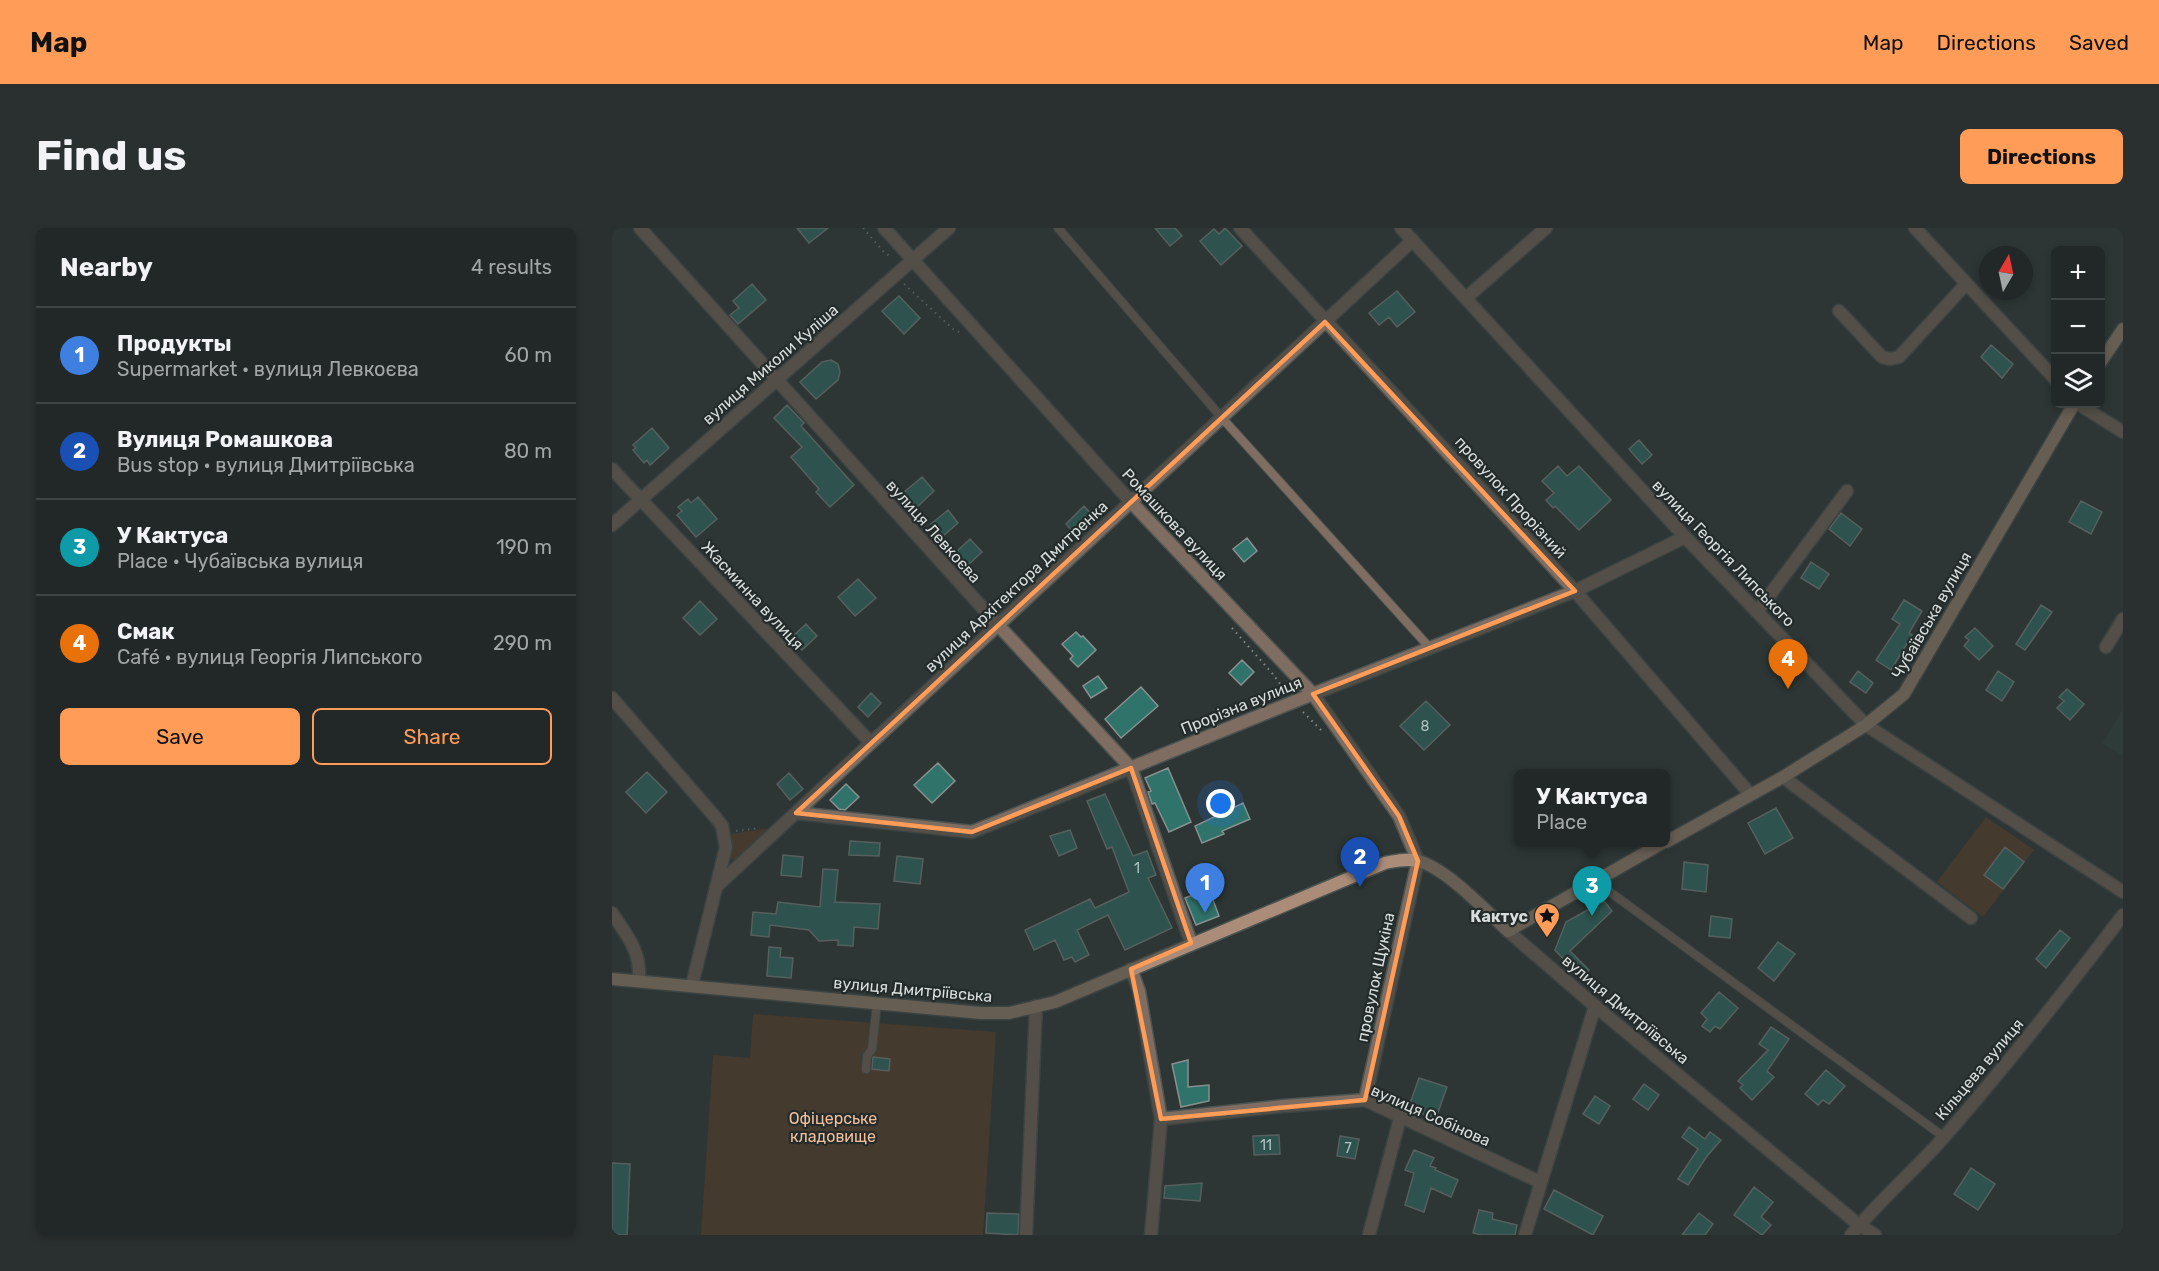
<!DOCTYPE html>
<meta charset="utf-8">
<style>
:root{--surface:#222827;--page:#2a302f;--text:#f1f3f6;--muted:#a2a6a7;--line:#3f4444;--accent:#fe9c58}
body{margin:0;font-family:Rubik,sans-serif;background:var(--page);color:var(--text)}
.controls{position:absolute;right:18px;top:18px;display:grid;overflow:hidden;border-radius:9px;box-shadow:0 3px 9px #0003}
.controls button{width:54px;height:54px;display:grid;place-items:center;padding:0;border:0;border-bottom:2px solid var(--line);background:var(--surface);color:var(--text);font:30px sans-serif}
.compass{position:absolute;left:1367px;top:18px;width:54px;height:54px;border-radius:50%;background:var(--surface);box-shadow:0 3px 9px #0003;rotate:9deg}
.you{position:absolute;left:609px;top:576px;width:21px;height:21px;margin:-15px;border:4px solid #fff;border-radius:50%;background:#1a73e8;box-shadow:0 0 0 9px #1a73e833}
.badge{display:grid;place-items:center;width:39px;height:39px;border-radius:50%;background:var(--accent);color:#fff;font-size:20px;font-weight:700}
.pin{position:absolute;translate:-50% -50px;filter:drop-shadow(0 2px 3px #0008)}
.pin::after{content:'';position:absolute;top:32px;width:21px;height:18px;background:inherit;clip-path:polygon(0 0,100% 0,50% 100%)}
.popup{position:absolute;left:902px;top:541px;width:156px;height:78px;box-sizing:border-box;display:grid;place-content:center;border-radius:9px;background:var(--surface);filter:drop-shadow(0 2px 4px #0005);font-size:20px;white-space:nowrap;color:var(--muted)}
.popup b{font-size:22px;color:var(--text)}
.popup::after{content:'';position:absolute;left:50%;top:100%;margin-left:-12px;border:12px solid transparent;border-top-color:var(--surface)}
.list{margin:0;padding:0;list-style:none}
h2{display:flex;justify-content:space-between;align-items:center;height:78px;margin:0;padding:0 24px;font-size:26px}
h2 small{font-size:20px;font-weight:400;color:var(--muted)}
.list li{display:grid;grid-template-columns:39px 1fr auto;gap:18px;align-items:center;box-sizing:border-box;height:96px;padding:0 24px;border-top:2px solid var(--line)}
.list b{display:block;font-size:22px;white-space:nowrap}
.list p{margin:0;font-size:20px;white-space:nowrap;color:var(--muted)}
.list em{font-size:20px;font-style:normal;color:var(--muted)}
.actions{display:flex;gap:12px;padding:18px 24px}
.actions a{flex:1;padding:14px 0;border:2px solid var(--accent);border-radius:9px;text-align:center;font-size:21px;color:var(--accent)}
.actions .main{background:var(--accent);color:#111}
.icon{flex:none;width:33px;height:33px;fill:none;stroke:currentColor;stroke-width:2;stroke-linecap:round;stroke-linejoin:round}
.map{position:relative;flex:none;width:1511px;height:1007px;overflow:hidden;border-radius:9px}
header{display:flex;align-items:center;gap:36px;box-sizing:border-box;height:84px;padding:0 30px;background:var(--accent);color:#111}
header strong{font-size:28px}
nav{display:flex;gap:33px;margin-inline-start:auto;font-size:21px}
.intro{display:flex;align-items:center;justify-content:space-between;box-sizing:border-box;height:144px;padding:0 36px}
h1{margin:0;font-size:42px}
.button{padding:15px 27px;border-radius:9px;background:var(--accent);color:#111;font-size:21px;font-weight:700}
main{display:flex;gap:36px;padding:0 36px}
aside{flex:1;background:var(--surface);border-radius:9px;box-shadow:0 3px 9px #0003}
.map>svg:first-child{display:block}
</style>
<header>
<strong>Map</strong>
<nav><a>Map</a><a>Directions</a><a>Saved</a></nav>
</header>
<div class="intro"><h1>Find us</h1><a class="button">Directions</a></div>
<main>
<aside>
<h2>Nearby<small>4 results</small></h2>
<ul class="list">
<li><span class="badge" style="background:#3f7fe0">1</span><div><b>Продукты</b><p>Supermarket · вулиця Левкоєва</p></div><em>60 m</em></li>
<li><span class="badge" style="background:#1a4fb4">2</span><div><b>Вулиця Ромашкова</b><p>Bus stop · вулиця Дмитріївська</p></div><em>80 m</em></li>
<li><span class="badge" style="background:#0f9aa8">3</span><div><b>У Кактуса</b><p>Place · Чубаївська вулиця</p></div><em>190 m</em></li>
<li><span class="badge" style="background:#e8710a">4</span><div><b>Смак</b><p>Café · вулиця Георгія Липського</p></div><em>290 m</em></li>
</ul>
<div class="actions"><a class="main">Save</a><a>Share</a></div>
</aside>
<div class="map">
<svg width="1511" height="1007" viewBox="0 0 1511 1007">
<rect width="100%" height="100%" fill="#2d3634"/>
<path fill="#31413f" d="M1511 481V528L1490 515Z"/>
<path fill="#623e26" d="M1374 589 1422 622 1371 689 1325 654Z
M159 600 126 635 116 629 119 606Z
M141 786 384 804 371 1007H89L101 827 138 830Z"/>
<path fill="#30736b" stroke="#87918f" stroke-width="1.5" d="M185 0H216L197 15Z
M543 0H563L570 8 558 18Z
M613 0 630 18 609 37 588 13 602 1 607 6Z
M140 56 154 72 126 96 118 87 127 80 121 73Z
M785 63 803 84 785 99 777 89 767 97 757 85Z
M287 68 308 90 292 106 270 83Z
M1379 117 1401 136 1390 150 1369 129Z
M219 132 226 136 228 144 226 152 204 171 188 154 210 134Z
M175 177 192 195 189 198 242 257 218 279 204 264 207 261 179 229 190 219 162 190Z
M40 200 57 220 38 237 35 232 32 235 21 222 24 220 21 217Z
M1027 212 1040 227 1030 236 1017 221Z
M946 238 955 248 967 238 999 272 967 302 943 278 941 280 934 272 942 265 930 253Z
M310 249 322 263 304 280 291 265Z
M86 269 105 291 84 309 65 287 70 283 66 279 76 271 79 275Z
M1469 273 1490 284 1479 306 1457 294Z
M472 278 484 291 465 308 454 296Z
M336 282 346 295 330 309 319 296Z
M1229 285 1250 301 1238 318 1217 301Z
M635 310 645 323 632 334 621 321Z
M358 311 370 324 355 338 343 325Z
M1199 334 1217 346 1207 361 1189 350Z
M246 351 264 370 243 388 226 369Z
M1292 372 1310 383 1297 405 1300 407 1279 442 1264 432 1288 396 1280 391Z
M88 373 105 391 88 407 71 390Z
M1429 377 1440 384 1413 422 1404 416Z
M194 396 205 408 190 422 178 411Z
M1363 400 1381 418 1367 432 1352 418 1357 412 1353 409Z
M464 404 469 409 471 408 484 422 466 439 458 431 461 428 450 416Z
M630 432 642 444 629 457 617 445Z
M1246 443 1261 455 1254 465 1238 454Z
M1386 443 1402 454 1390 473 1374 462Z
M486 448 495 460 479 470 471 458Z
M529 459 546 478 509 510 493 491Z
M1455 461 1472 476 1458 492 1445 480 1452 473 1447 469Z
M259 465 269 475 256 489 246 479Z
M814 473 838 497 812 522 788 498Z
M326 535 343 553 320 575 302 557Z
M556 540 579 594 557 604 543 575 540 576 536 564 539 563 533 550Z
M35 544 55 564 34 585 14 564Z
M177 545 191 561 178 572 165 556Z
M234 556 247 569 233 582 227 581 218 572Z
M493 566 521 628 535 623 544 647 536 650 560 700 513 722 496 687 465 702 477 727 463 734 460 729 452 732 443 712 422 722 413 702 478 671 483 680 517 664 500 619 495 621 475 573Z
M631 575 638 591 610 603 612 606 590 615 583 598Z
M1164 580 1181 610 1153 626 1136 595Z
M458 602 465 620 447 628 438 608Z
M238 613 268 615 267 628 237 627Z
M1393 619 1412 634 1391 661 1372 647Z
M171 627 191 629 189 649 169 647Z
M285 628 311 631 308 656 282 653Z
M1072 634 1096 637 1094 664 1070 661Z
M211 641 226 642 223 674 268 676 266 701 242 699 241 718 226 717V712L207 713 197 702 158 697 157 709 139 707 141 684 164 686 166 674 208 679Z
M597 661 607 688 584 697 573 670Z
M992 673 1000 683 958 723 977 742 969 750 943 722 954 694Z
M1099 688 1120 691 1118 710 1097 708Z
M1448 702 1458 710 1434 740 1424 731Z
M1166 714 1183 726 1162 753 1146 740Z
M157 719 169 720 168 729 181 730 179 750 155 748Z
M1107 764 1126 780 1108 801 1103 798 1098 804 1090 798 1095 791 1089 785Z
M1159 799 1177 811 1155 843 1162 849 1140 872 1128 860 1131 857 1126 853 1156 822 1147 816Z
M261 829 278 831 277 843 260 841Z
M576 832V859L597 857V873L569 879 560 836Z
M1214 842 1233 858 1217 876 1211 872 1206 877 1193 866Z
M807 850 835 859 824 890 796 881Z
M1032 856 1047 867 1036 882 1021 871Z
M983 868 998 878 987 896 971 886Z
M1077 899 1093 911 1098 904 1109 912 1095 928 1076 957 1066 951 1086 921 1070 909Z
M667 907 668 926 642 927 641 908Z
M728 908 747 911 743 931 725 928Z
M802 922 822 930 818 938 824 940 823 942 846 952 839 969 819 960 812 984 793 977 802 945 793 942Z
M0 935 18 936 15 1007H0Z
M1359 940 1383 956 1366 982 1342 966Z
M590 955 588 973 552 970 553 958Z
M1142 959 1161 974 1149 989 1159 997 1150 1007 1122 987Z
M942 962 991 988 981 1007 932 981Z
M867 982 881 985 880 991 905 997 903 1007H870L861 1005Z
M375 985 407 986 406 1007 374 1005Z
M1087 985 1101 996 1093 1007H1070Z"/>
<g fill="none" stroke-linecap="round" stroke-linejoin="round">
<defs>
<path id="service" d="M446 0 610 190 818 420
M983 653 1332 909
M254 841 255 828 260 821 265 775"/>
<path id="minor" d="M28 0 386 397 519 540 579 715
M628 0 963 363 1138 566
M1303 0 1444 152
M854 70 934 0
M1227 83 1270 129 1278 131 1287 129 1354 56
M1466 176 1511 204
M0 241 259 515
M0 297 337 0
M1145 384 1235 263
M1494 419 1511 391
M0 470 104 590 110 598 114 619 80 757
M1171 549 1359 690
M184 585 360 604 701 466 963 363 1073 309
M106 657 801 12
M0 685C16 709 29 723 27 753
M519 741 527 763 549 891 539 1007
M753 872 806 633
M549 891 672 878 753 872 928 954
M414 1007 424 778
M757 1007 788 890
M913 1007 983 778
M1239 1007C1268 972 1303 942 1333 908 1395 837 1454 762 1511 687"/>
<path id="tertiary" d="M272 0 519 274 701 466 787 588 806 633
M789 0 1073 309 1254 497 1511 664
M896 703 983 778 1247 997 1263 1007"/>
<path id="secondary" d="M1488 135 1511 101
M1054 614 1171 549 1254 497 1292 466 1462 176
M0 751 369 785H397L443 774 773 635C783 633 795 630 806 633 834 640 873 682 896 703L1052 614"/>
</defs>
<use href="#service" stroke="#4c5452" stroke-width="10"/>
<use href="#minor" stroke="#4c5452" stroke-width="15"/>
<use href="#tertiary" stroke="#4c5452" stroke-width="15"/>
<use href="#secondary" stroke="#4c5452" stroke-width="15"/>
<path stroke="#838a88" stroke-width="2" stroke-dasharray="1.5 4.5" stroke-linecap="butt" d="M251 0 271 23 280 30
M292 56 341 101 349 105
M620 400 660 445 674 464
M691 484 711 504
M124 603 148 600"/>
<use href="#service" stroke="#806d61" stroke-width="8"/>
<use href="#minor" stroke="#806d61" stroke-width="12"/>
<use href="#tertiary" stroke="#806d61" stroke-width="12"/>
<use href="#secondary" stroke="#ab8c79" stroke-width="12"/>
</g>
<path d="M0 0H1511V1007H0ZM713 94 963 363 701 466 787 588 806 633 753 872 549 891 519 741 579 715 519 540 360 604 184 585Z" fill="#2d3634" fill-opacity=".55" fill-rule="evenodd"/>
<path fill="none" stroke="#fe9c58" stroke-width="4.5" stroke-linejoin="round" d="M713 94 963 363 701 466 787 588 806 633 753 872 549 891 519 741 579 715 519 540 360 604 184 585Z"/>
<defs>
<symbol id="sight-pin" viewBox="-11 -11 22 30"><path d="M0 17L-7.5 6A9.5 9.5 0 1 1 7.5 6Z" fill="#fe9c58" stroke="#232c2a"/><path d="M0-6L1.8-2.2L6-1.7L2.9 1.2L3.7 5.4L0 3.3L-3.7 5.4L-2.9 1.2L-6-1.7L-1.8-2.2Z" fill="#111"/></symbol>
</defs>
<g fill-rule="evenodd">
<use href="#sight-pin" x="920" y="673" width="30" height="40"/>
</g>
<g text-anchor="middle" stroke-width="4.5" stroke-linejoin="round" paint-order="stroke">
<g font-size="14" fill="#aec2c0">
<text x="813" y="503">8</text>
<text x="525" y="645">1</text>
<text x="654" y="922">11</text>
<text x="736" y="925">7</text>
</g>
<g font-size="16" fill="#d8dddc" stroke="#232c2a">
<text transform="translate(158 136) rotate(-41)" y="6">вулиця Миколи Куліша</text>
<text transform="translate(899 269) rotate(48)" y="6">провулок Прорізний</text>
<text transform="translate(563 296) rotate(47)" y="6">Ромашкова вулиця</text>
<text transform="translate(322 303) rotate(48)" y="6">вулиця Левкоєва</text>
<text transform="translate(1112 325) rotate(46)" y="6">вулиця Георгія Липського</text>
<text transform="translate(404 358) rotate(-43)" y="6">вулиця Архітектора Дмитренка</text>
<text transform="translate(141 367) rotate(47)" y="6">Жасминна вулиця</text>
<text transform="translate(1319 387) rotate(-60)" y="6">Чубаївська вулиця</text>
<text transform="translate(629 477) rotate(-22)" y="6">Прорізна вулиця</text>
<text transform="translate(763 749) rotate(-78)" y="6">провулок Щукіна</text>
<text transform="translate(301 761) rotate(5)" y="6">вулиця Дмитріївська</text>
<text transform="translate(1014 781) rotate(40)" y="6">вулиця Дмитріївська</text>
<text transform="translate(1367 841) rotate(-50)" y="6">Кільцева вулиця</text>
<text transform="translate(819 887) rotate(24)" y="6">вулиця Собінова</text>
</g>
<g font-size="16" font-weight="bold" fill="#d8dddc" stroke="#232c2a" text-anchor="end">
<text x="916" y="694">Кактус</text>
</g>
<g font-size="16" fill="#f6bf9c" stroke="#232c2a">
<text x="221" y="896">Офіцерське<tspan x="221" dy="18">кладовище</tspan></text>
</g>
</g>
</svg>
<div class="controls">
<button>+</button>
<button>−</button>
<button><svg class="icon" aria-label="layers" viewBox="0 0 24 24"><path d="M12 4l9 5-9 5-9-5zM3 14l9 5 9-5"/></svg></button>
</div>
<svg class="compass" viewBox="-18 -18 36 36"><path d="M0-13l5 13h-10z" fill="#e53935"/><path d="M0 13l5-13h-10z" fill="#a2a6a7"/></svg>
<div class="you"></div>
<div class="pin badge" style="left:593px;top:685px;background:#3f7fe0">1</div>
<div class="pin badge" style="left:748px;top:659px;background:#1a4fb4">2</div>
<div class="pin badge" style="left:980px;top:688px;background:#0f9aa8">3</div>
<div class="popup"><b>У Кактуса</b>Place</div>
<div class="pin badge" style="left:1176px;top:461px;background:#e8710a">4</div>
</div>
</main>
